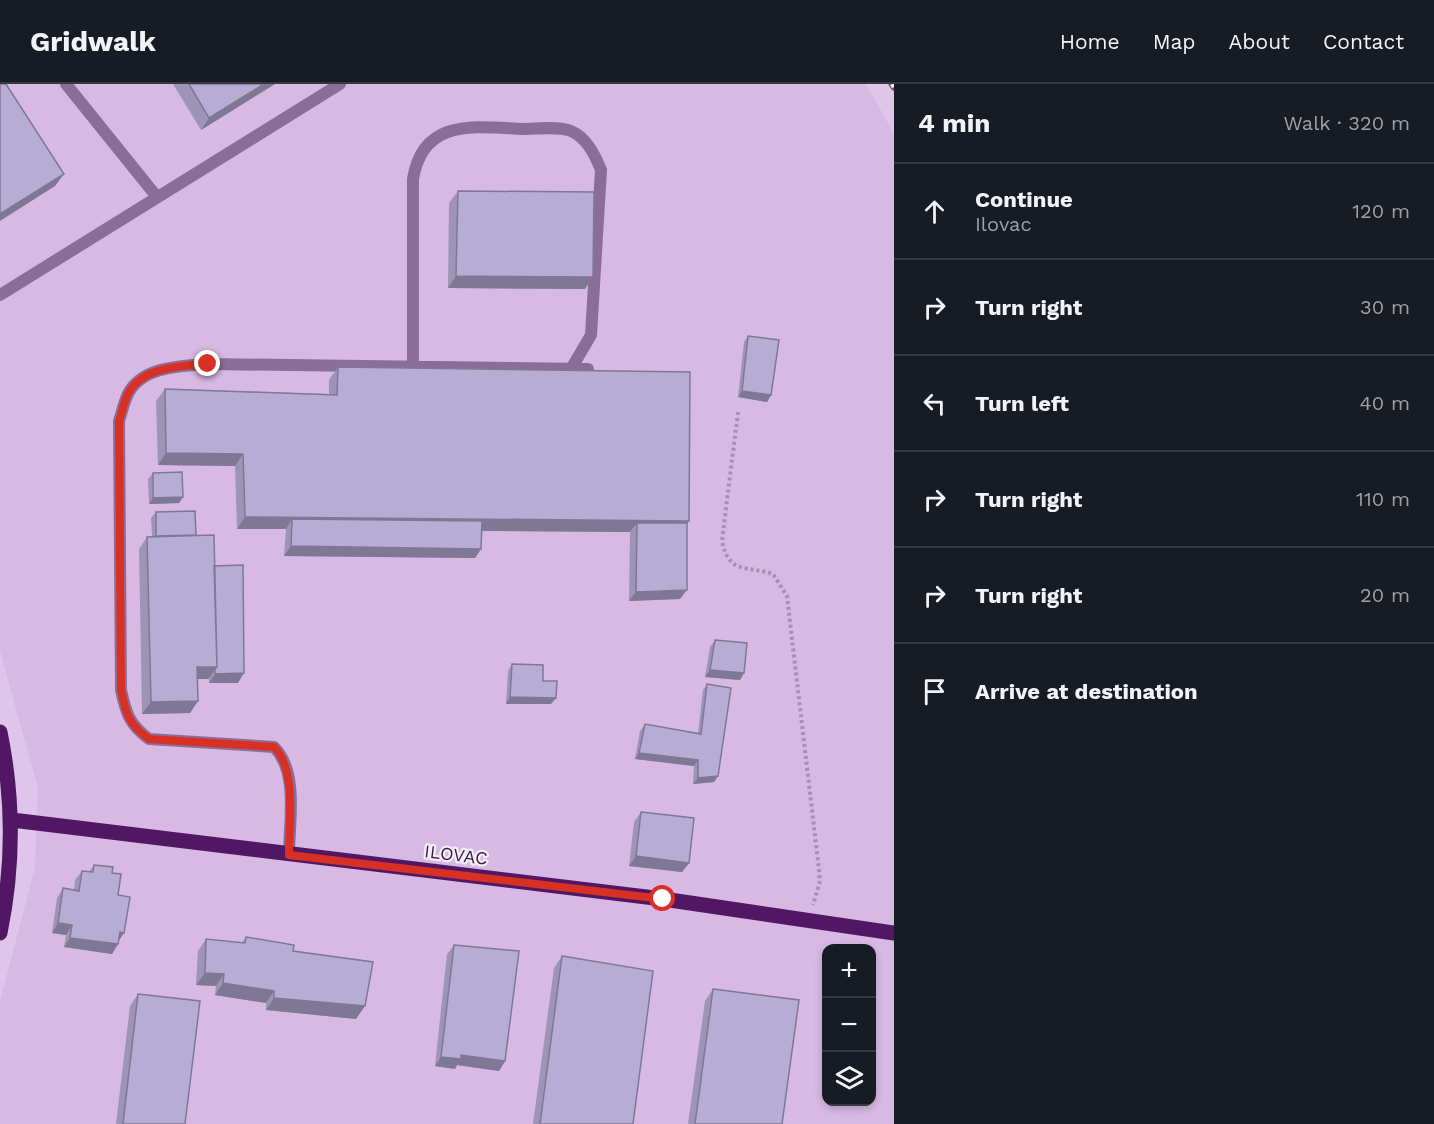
<!DOCTYPE html>
<meta charset="utf-8">
<style>
:root{--surface:#171b24;--page:#242831;--text:#f1f3f6;--muted:#9ea1a6;--line:#363941}
body{margin:0;font-family:"Work Sans",sans-serif;background:var(--page);color:var(--text)}
.controls{position:absolute;right:18px;bottom:18px;display:grid;overflow:hidden;border-radius:12px;box-shadow:0 3px 9px #0003}
.controls button{width:54px;height:54px;display:grid;place-items:center;padding:0;border:0;border-bottom:2px solid var(--line);background:var(--surface);color:var(--text);font:30px sans-serif}
.stop{position:absolute;width:18px;height:18px;margin:-14px;border:4px solid #d93025;border-radius:50%;background:#fff}
.stop.end{background:#d93025;border-color:#fff;box-shadow:0 2px 6px #0008}
.list{margin:0;padding:0;list-style:none}
h2{display:flex;justify-content:space-between;align-items:center;height:78px;margin:0;padding:0 24px;font-size:26px}
h2 small{font-size:20px;font-weight:400;color:var(--muted)}
.list li{display:grid;grid-template-columns:39px 1fr auto;gap:18px;align-items:center;box-sizing:border-box;height:96px;padding:0 24px;border-top:2px solid var(--line)}
.list b{display:block;font-size:22px;white-space:nowrap}
.list p{margin:0;font-size:20px;white-space:nowrap;color:var(--muted)}
.list em{font-size:20px;font-style:normal;color:var(--muted)}
.icon{flex:none;width:33px;height:33px;fill:none;stroke:currentColor;stroke-width:2;stroke-linecap:round;stroke-linejoin:round}
.map{position:relative;flex:none;width:894px;height:1040px;overflow:hidden}
header{display:flex;align-items:center;gap:36px;box-sizing:border-box;height:84px;padding:0 30px;background:var(--surface);border-bottom:2px solid var(--line)}
header strong{font-size:28px}
nav{display:flex;gap:33px;margin-inline-start:auto;font-size:21px}
main{display:flex}
aside{flex:1;background:var(--surface)}
.map>svg:first-child{display:block}
</style>
<header>
<strong>Gridwalk</strong>
<nav><a>Home</a><a>Map</a><a>About</a><a>Contact</a></nav>
</header>
<main>
<div class="map">
<svg width="894" height="1040" viewBox="0 0 894 1040">
<rect width="100%" height="100%" fill="#dfc5e9"/>
<path fill="#d8b9e4" fill-rule="evenodd" d="M0 0H866L894 50V1040H0V917L35 784 38 704 0 567ZM826 864H872V1018H826Z"/>
<g fill="none" stroke-linecap="round" stroke-linejoin="round">
<path stroke="#a691ae" stroke-width="4" stroke-dasharray="3 3" stroke-linecap="butt" d="M738 328 722 457C729 491 746 481 773 490L787 512 819 786 820 797 813 821"/>
<path stroke="#8b6e97" stroke-width="12" d="M413 283V95C423 33 476 43 524 45 537 45 559 42 571 47 587 54 595 71 601 86L591 251 571 285
M289 771C289 738 299 688 274 663L149 655C130 641 126 630 121 606L119 337C122 328 124 318 128 310 142 282 182 282 208 280L588 285"/>
<path stroke="#8b6e97" stroke-width="12" d="M66 0 157 113
M0 211 340 0"/>
<path stroke="#511764" stroke-width="15" d="M0 648C14 716 14 781 0 849
M12 736 663 815 894 849"/>
<defs>
<path id="rail" d="M892 0 894 3"/>
</defs>
<use href="#rail" stroke="#68586d" stroke-width="7"/>
<use href="#rail" stroke="#f8ebfe" stroke-width="4.5" stroke-dasharray="14" stroke-linecap="butt"/>
</g>
<path fill="#9d94b6" d="M173 0H275L201 46Z
M458 107 585 205 448 204 449 119Z
M748 252 771 311 767 318 738 313 744 258Z
M338 283 689 437 687 439 680 515 629 517 630 448 482 447 481 465 475 474 284 472 286 445H237L235 382 158 381 156 317 165 305 329 310V296Z
M153 389 183 413 179 419 149 420 148 395Z
M156 428 196 451 214 482 238 599H209V595H198V617L190 629 142 630 139 465 147 453 152 452 151 434Z
M715 556 744 589 740 596 705 593 710 563Z
M512 580 543 597 551 620H506L508 587Z
M707 600 718 692 714 698 693 700 694 682 635 675 640 647 645 640 698 649 703 606Z
M641 728 689 779 682 788 629 782 634 738Z
M94 781 112 789 118 811 119 857 112 870 64 863 66 851 52 849 57 814 63 804 74 806 75 796 82 787 89 788Z
M246 853 293 867 356 935 266 926V919L215 911 216 902 196 901 198 867 206 855 242 859Z
M454 861 505 977 499 987 457 981 455 985 435 982 447 870Z
M562 872 633 1040H533L554 884Z
M713 905 782 1040H688L705 917Z
M138 910 185 1040H116L130 922Z"/>
<path fill="#7f7894" d="M264 0H275L201 46 209 34Z
M64 90 55 102 0 137V130Z
M456 192 593 193 585 205 448 204Z
M742 307 771 311 767 318 738 313Z
M166 369 243 370 235 382 158 381Z
M183 413 179 419 149 420 153 414Z
M245 433 689 437 680 449 637 439 630 448 292 445V435L286 445H237Z
M291 462 481 465 475 474 284 472Z
M687 506 680 515 629 517 636 508Z
M197 583H217L208 595H189Z
M710 586 744 589 740 596 705 593Z
M244 589 238 599H209L215 590Z
M510 613 556 614 551 620H506Z
M198 617 190 629 142 630 151 618Z
M639 669 698 676 694 682 635 675Z
M718 692 714 698 693 700 698 694Z
M636 772 689 779 682 788 629 782Z
M58 839 72 841 66 851 52 849Z
M120 848 124 849 118 858Z
M70 854 118 860 112 870 64 863Z
M205 889 224 890 216 902 196 901Z
M223 899 274 907 266 919 215 911Z
M274 914 365 922 356 935 266 926Z
M461 971 505 977 499 987 457 981 455 985 435 982 441 973Z"/>
<path fill="#b6acd4" stroke="#7f7894" stroke-width="1.5" d="M0 0H6L64 90 0 130Z
M189 0H264L209 34Z
M458 107 594 108 593 193 456 192Z
M748 252 779 256 771 311 742 307Z
M338 283 690 288 689 437 245 433 243 370 166 369 165 305 337 311Z
M182 388 183 413 153 414V389Z
M195 427 196 451 156 452V428Z
M292 435 482 437 481 465 291 462Z
M637 439H687V506L636 508Z
M214 451 217 583H197L198 617 151 618 147 453Z
M243 481 244 589 215 590V585L217 583 214 482Z
M715 556 747 559 744 589 710 586Z
M512 580 543 581V597H557L556 614 510 613Z
M707 600 731 604 718 692 698 694V676L639 669 645 640 701 650Z
M641 728 694 734 689 779 636 772Z
M94 781 113 783 112 789 121 790 118 811 130 813 124 849 120 848 118 860 70 854 72 841 58 839 63 804 79 807 82 787 93 788Z
M246 853 294 861 293 867 373 878 365 922 274 914V907L223 899 224 890 205 889 206 855 245 859Z
M454 861 519 867 505 977 461 971V975L441 973Z
M562 872 653 887 633 1040H540Z
M713 905 799 916 782 1040H695Z
M138 910 200 917 185 1040H123Z"/>
<g fill="none" stroke-linecap="round" stroke-linejoin="round">
<path stroke="#d93025" stroke-width="8" d="M208 280C182 282 142 282 128 310 124 318 122 328 119 337L121 606C126 630 129 641 149 655L274 663C297 686 289 739 289 771L663 815"/>
</g>
<g text-anchor="middle" stroke-width="4.5" stroke-linejoin="round" paint-order="stroke">
<g font-size="18" fill="#312634" stroke="#f8ebfe">
<text transform="translate(456 771) rotate(7)" y="6">ILOVAC</text>
</g>
</g>
</svg>
<div class="controls">
<button>+</button>
<button>−</button>
<button><svg class="icon" aria-label="layers" viewBox="0 0 24 24"><path d="M12 4l9 5-9 5-9-5zM3 14l9 5 9-5"/></svg></button>
</div>
<div class="stop" style="left:663px;top:815px"></div>
<div class="stop end" style="left:208px;top:280px"></div>
</div>
<aside>
<h2>4 min<small>Walk · 320 m</small></h2>
<ul class="list">
<li><svg class="icon" aria-label="ahead" viewBox="0 0 24 24"><path d="M12 20V5M6 11l6-6 6 6"/></svg><div><b>Continue</b><p>Ilovac</p></div><em>120 m</em></li>
<li><svg class="icon" aria-label="right" viewBox="0 0 24 24"><path d="M7 20v-9h11M14 6l5 5-5 5"/></svg><div><b>Turn right</b></div><em>30 m</em></li>
<li><svg class="icon" aria-label="left" viewBox="0 0 24 24"><path d="M17 20v-9H6M10 6l-5 5 5 5"/></svg><div><b>Turn left</b></div><em>40 m</em></li>
<li><svg class="icon" aria-label="right" viewBox="0 0 24 24"><path d="M7 20v-9h11M14 6l5 5-5 5"/></svg><div><b>Turn right</b></div><em>110 m</em></li>
<li><svg class="icon" aria-label="right" viewBox="0 0 24 24"><path d="M7 20v-9h11M14 6l5 5-5 5"/></svg><div><b>Turn right</b></div><em>20 m</em></li>
<li><svg class="icon" aria-label="arrive" viewBox="0 0 24 24"><path d="M6 21V4h12l-3 4 3 4H6"/></svg><div><b>Arrive at destination</b></div></li>
</ul>
</aside>
</main>
